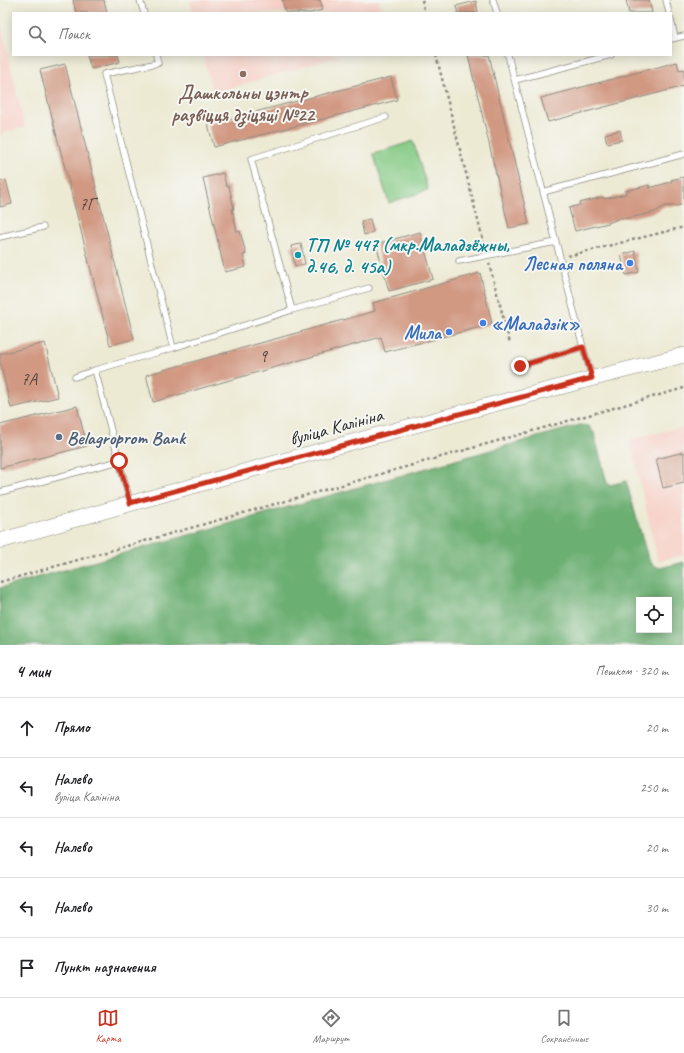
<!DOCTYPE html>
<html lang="ru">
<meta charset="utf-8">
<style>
:root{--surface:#fff;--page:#f2f2f2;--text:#202124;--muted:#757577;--line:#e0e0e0;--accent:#c8321e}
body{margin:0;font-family:Caveat,sans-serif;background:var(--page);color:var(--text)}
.controls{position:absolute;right:12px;bottom:12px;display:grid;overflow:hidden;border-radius:0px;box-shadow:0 2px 10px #0003}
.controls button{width:36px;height:36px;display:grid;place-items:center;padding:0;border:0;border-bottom:1px solid var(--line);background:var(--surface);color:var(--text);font:20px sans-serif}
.stop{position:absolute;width:12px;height:12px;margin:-9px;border:3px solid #c8321e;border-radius:50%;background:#fff}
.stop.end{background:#c8321e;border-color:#fff;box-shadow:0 1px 4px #0008}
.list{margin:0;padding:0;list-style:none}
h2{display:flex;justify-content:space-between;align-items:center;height:52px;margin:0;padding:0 16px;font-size:17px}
h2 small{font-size:13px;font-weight:400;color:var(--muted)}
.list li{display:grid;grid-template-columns:26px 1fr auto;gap:12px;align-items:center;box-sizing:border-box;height:60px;padding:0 16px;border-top:1px solid var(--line)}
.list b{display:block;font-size:15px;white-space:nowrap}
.list p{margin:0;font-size:13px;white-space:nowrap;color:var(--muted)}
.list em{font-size:13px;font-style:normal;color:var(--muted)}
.icon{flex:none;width:22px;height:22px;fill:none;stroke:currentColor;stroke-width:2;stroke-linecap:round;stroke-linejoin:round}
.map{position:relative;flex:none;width:684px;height:645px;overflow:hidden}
.search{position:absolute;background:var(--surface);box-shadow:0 2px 10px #0003;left:12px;right:12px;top:12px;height:44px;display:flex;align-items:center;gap:10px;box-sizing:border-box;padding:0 14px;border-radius:0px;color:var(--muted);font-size:15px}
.sheet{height:352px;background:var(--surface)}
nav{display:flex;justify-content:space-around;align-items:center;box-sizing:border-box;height:56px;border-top:1px solid var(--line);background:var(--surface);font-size:11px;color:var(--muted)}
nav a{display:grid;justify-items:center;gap:2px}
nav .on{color:var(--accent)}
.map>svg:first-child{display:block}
</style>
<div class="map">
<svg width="684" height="645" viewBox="0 0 684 645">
<rect width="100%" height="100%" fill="#f6f6f2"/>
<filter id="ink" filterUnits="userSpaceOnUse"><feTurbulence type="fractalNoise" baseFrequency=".025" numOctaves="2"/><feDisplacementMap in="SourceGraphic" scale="8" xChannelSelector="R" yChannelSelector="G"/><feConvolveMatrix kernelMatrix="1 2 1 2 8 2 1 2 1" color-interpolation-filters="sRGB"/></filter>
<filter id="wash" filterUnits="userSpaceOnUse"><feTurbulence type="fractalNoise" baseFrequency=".012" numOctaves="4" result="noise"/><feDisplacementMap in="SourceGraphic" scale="16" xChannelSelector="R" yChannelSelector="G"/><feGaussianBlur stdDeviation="0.9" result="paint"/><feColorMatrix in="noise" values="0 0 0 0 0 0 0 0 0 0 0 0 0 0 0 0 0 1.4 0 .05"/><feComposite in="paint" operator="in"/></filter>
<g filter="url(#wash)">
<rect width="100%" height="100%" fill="#edead4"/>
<path fill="#f7d1c8" d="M190 0H379L382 13H193Z
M0 21 25 127 0 134Z
M203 55H343L213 93Z
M684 427V555L658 561 630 439Z"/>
<path fill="#85cb85" stroke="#587b58" d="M413 141 428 190 389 203 373 154Z"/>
<path fill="#6caf72" stroke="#4c6d4e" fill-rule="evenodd" d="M580 425 589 426 594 433 607 483 610 485 626 481 648 558 653 565 660 568 684 562V645H0V588ZM639 600H669V630H639Z"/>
<g id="blocks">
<path fill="#d19882" d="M73 0H104L107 13H76Z
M282 0H320L323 10 310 13H286Z
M626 0H649L652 13H629Z
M476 1 478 13H458L456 6Z
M87 55H118L120 62 91 69Z
M468 55H489L529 224 509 228Z
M677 62 679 70 684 69V86L548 122 541 98Z
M65 64 134 339 110 345 40 70Z
M391 77 397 100 214 147 208 124Z
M620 130 622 140 607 143 605 134Z
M223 173 226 186H229L234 209H232L237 232 240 231 246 254 243 255 246 267 225 272 203 178Z
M684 177V204L677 206H665L655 212 630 218H620L608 223 575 231 569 208 580 205 579 203 603 197 604 199 626 194 625 191 649 185V188L671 182V180Z
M6 180 12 204 0 207V182Z
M370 219 373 232 364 235 361 221Z
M420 232 433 279 389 291 376 244Z
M301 244 305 264 295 266 291 246Z
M635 251 639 272 626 275 621 255Z
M480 273 492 324 385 352 381 337 153 402 146 375 375 311 373 303Z
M45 343 58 397 11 408 0 362V354Z
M77 406 87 446 0 468V425Z
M684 452V483L663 488 656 459Z"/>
</g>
</g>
<g filter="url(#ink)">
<use href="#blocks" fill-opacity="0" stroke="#8c8a80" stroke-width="1"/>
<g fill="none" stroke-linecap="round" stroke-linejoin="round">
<defs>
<path id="service" d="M140 0 144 13
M493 0 497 13
M666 0 669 13
M671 20 675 38
M671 39 684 36
M508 55 583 347 592 377
M515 80 611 55
M543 192 684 154
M0 237 43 227
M459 261 556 242
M292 310 369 288
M173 348 292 310 251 159 386 117
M520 366 583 347
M75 377 95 370
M1 492 119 461
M130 502 95 370 173 348 104 74 158 63 156 55"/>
<path id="secondary" d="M0 541C227 475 455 413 684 355"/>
</defs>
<use href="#service" stroke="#8c8a80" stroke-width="7"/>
<use href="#secondary" stroke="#8c8a80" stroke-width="16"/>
<path stroke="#8c8a80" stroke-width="2.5" stroke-dasharray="3 3" stroke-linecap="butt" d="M422 0 425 13
M436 55 485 248
M568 256 684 227
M489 263 510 343
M0 582 684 388"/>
<use href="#service" stroke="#fff" stroke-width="5.5"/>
<use href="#secondary" stroke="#fff" stroke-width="15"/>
</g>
</g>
<g fill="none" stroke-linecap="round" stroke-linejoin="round" filter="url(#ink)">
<path stroke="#c8321e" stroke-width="5" d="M119 461 130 503 592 378 583 347 520 366"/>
</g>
<circle fill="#8d6e63" stroke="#f6f6f2" stroke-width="1.5" cx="243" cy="74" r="4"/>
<circle fill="#0f9aa8" stroke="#f6f6f2" stroke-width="1.5" cx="298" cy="255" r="4"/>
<g fill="#3f7fe0" stroke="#f6f6f2" stroke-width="1.5">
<circle cx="630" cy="263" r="4"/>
<circle cx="483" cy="323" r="4"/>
<circle cx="449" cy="332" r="4"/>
</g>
<circle fill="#5c6f8a" stroke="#f6f6f2" stroke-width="1.5" cx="59" cy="437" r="4"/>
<g text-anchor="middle" stroke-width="4" stroke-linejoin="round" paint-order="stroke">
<g font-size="17" fill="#544641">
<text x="87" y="210">7Г</text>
<text x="263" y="362">9</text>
<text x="29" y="385">7А</text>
</g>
<g font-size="19" font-weight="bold" fill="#785e54" stroke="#f6f6f2">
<text x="243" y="99">Дашкольны цэнтр<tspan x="243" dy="22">развіцця дзіцяці №22</tspan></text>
</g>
<g font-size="19" font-weight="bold" fill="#0d838f" stroke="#f6f6f2" text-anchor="start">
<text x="306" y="251">ТП № 447 (мкр.Маладзёжны,<tspan x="306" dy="22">д.46, д. 45а)</tspan></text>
</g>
<g font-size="19" font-weight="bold" fill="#366cbe" stroke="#f6f6f2" text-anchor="end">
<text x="622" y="270">Лесная поляна</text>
<text x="491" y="330" text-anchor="start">«Маладзік»</text>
<text x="441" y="339">Мила</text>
</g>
<g font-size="19" fill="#2b2b2b" stroke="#f6f6f2">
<text transform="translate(336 426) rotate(-15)" y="7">вуліца Калініна</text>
</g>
<g font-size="19" font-weight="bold" fill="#4e5e75" stroke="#f6f6f2" text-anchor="start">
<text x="67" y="444">Belagroprom Bank</text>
</g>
</g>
</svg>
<div class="controls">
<button><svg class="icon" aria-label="locate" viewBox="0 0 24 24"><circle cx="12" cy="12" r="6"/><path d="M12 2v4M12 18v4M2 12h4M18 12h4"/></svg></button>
</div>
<div class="stop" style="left:119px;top:461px"></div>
<div class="stop end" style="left:520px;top:366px"></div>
<div class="search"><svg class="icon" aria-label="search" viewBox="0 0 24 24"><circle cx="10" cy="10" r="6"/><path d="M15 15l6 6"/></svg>Поиск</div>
</div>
<section class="sheet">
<h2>4 мин<small>Пешком · 320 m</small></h2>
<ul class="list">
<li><svg class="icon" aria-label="ahead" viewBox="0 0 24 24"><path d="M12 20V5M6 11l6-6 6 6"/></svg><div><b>Прямо</b></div><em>20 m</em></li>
<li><svg class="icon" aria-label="left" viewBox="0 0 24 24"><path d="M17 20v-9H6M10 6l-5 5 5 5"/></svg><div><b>Налево</b><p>вуліца Калініна</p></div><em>250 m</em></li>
<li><svg class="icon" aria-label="left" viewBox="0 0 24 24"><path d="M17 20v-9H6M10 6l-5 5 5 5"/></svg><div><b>Налево</b></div><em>20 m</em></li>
<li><svg class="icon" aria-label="left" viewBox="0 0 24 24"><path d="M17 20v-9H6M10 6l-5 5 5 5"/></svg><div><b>Налево</b></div><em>30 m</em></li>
<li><svg class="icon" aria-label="arrive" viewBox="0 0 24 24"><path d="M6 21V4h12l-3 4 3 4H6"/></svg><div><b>Пункт назначения</b></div></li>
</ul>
</section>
<nav>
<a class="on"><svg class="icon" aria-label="map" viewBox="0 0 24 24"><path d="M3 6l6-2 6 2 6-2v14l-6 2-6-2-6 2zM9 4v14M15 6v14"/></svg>Карта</a>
<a><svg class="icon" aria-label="directions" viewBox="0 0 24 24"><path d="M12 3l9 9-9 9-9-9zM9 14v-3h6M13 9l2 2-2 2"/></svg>Маршрут</a>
<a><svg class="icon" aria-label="saved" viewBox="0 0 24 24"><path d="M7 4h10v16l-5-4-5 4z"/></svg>Сохранённые</a>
</nav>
